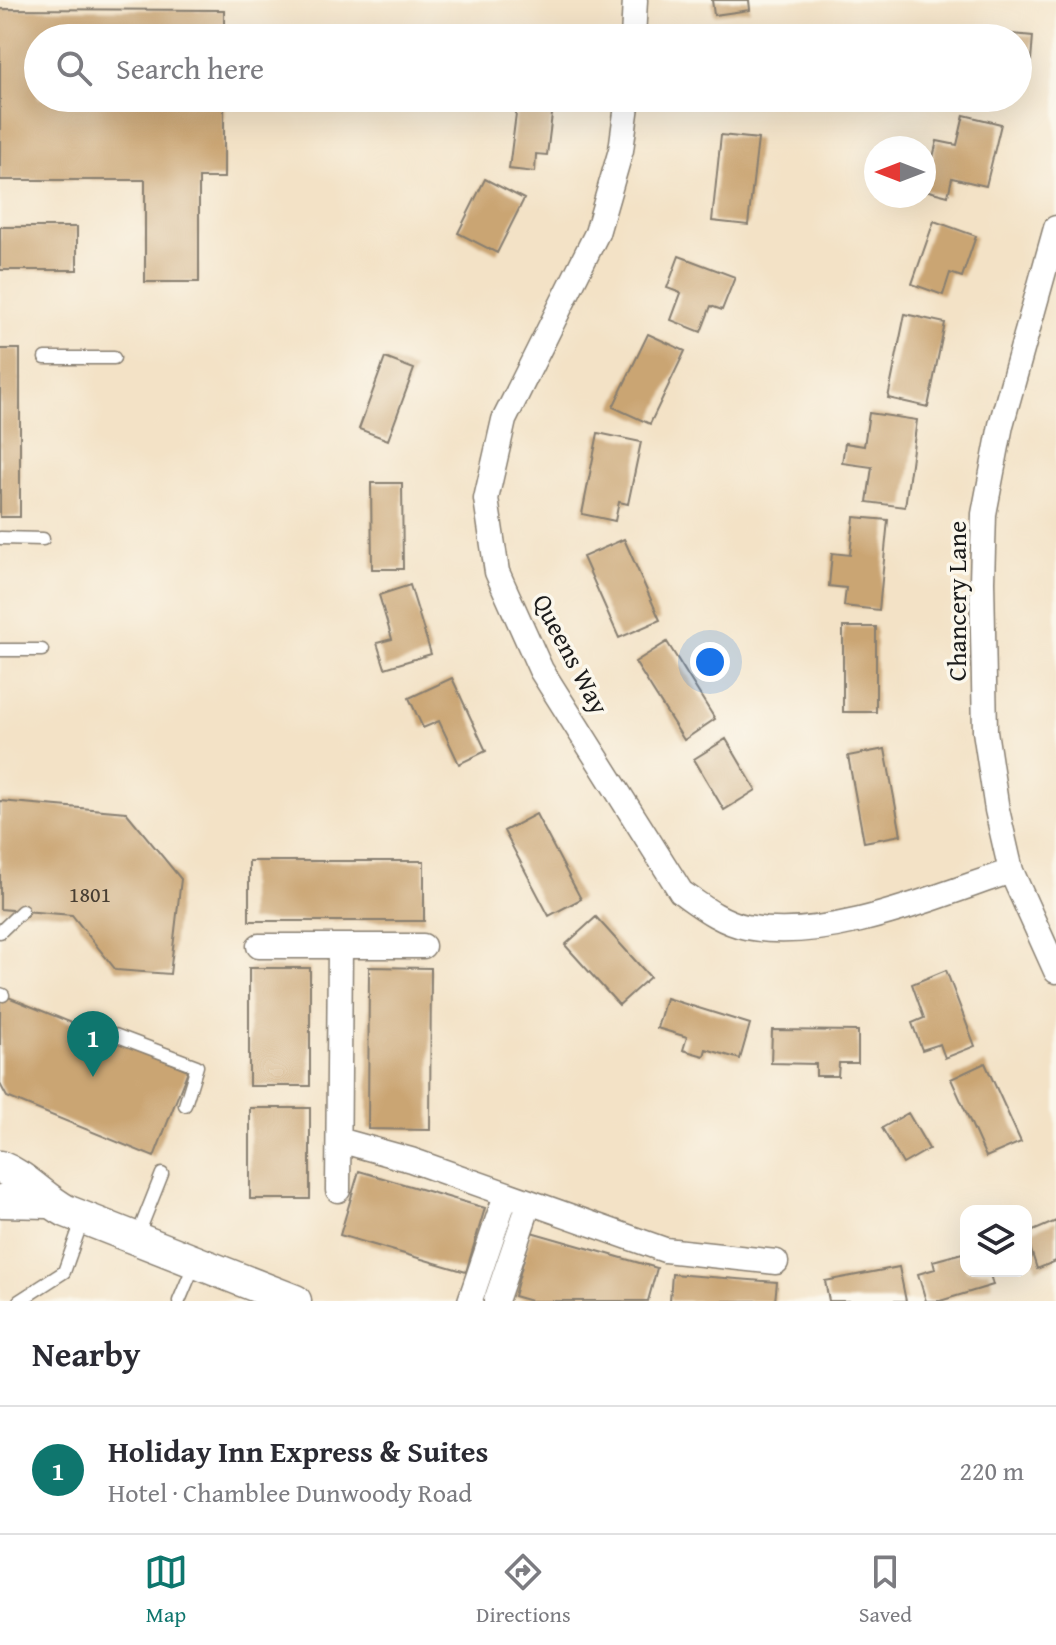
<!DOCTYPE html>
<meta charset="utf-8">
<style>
:root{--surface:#fff;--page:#f2f2f3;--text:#2b2b33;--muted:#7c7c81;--line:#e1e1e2;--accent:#0f766e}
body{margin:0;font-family:"Gentium Book Plus",serif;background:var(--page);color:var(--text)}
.controls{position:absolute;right:24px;bottom:24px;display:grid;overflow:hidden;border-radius:16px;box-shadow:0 8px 32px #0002}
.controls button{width:72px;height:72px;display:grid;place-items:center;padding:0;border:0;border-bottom:2px solid var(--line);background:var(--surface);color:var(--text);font:40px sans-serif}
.compass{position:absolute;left:864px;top:136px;width:72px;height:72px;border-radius:50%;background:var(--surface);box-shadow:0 8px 32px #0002;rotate:270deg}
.you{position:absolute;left:710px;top:662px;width:28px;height:28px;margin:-20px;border:6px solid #fff;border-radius:50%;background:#1a73e8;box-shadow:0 0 0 12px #1a73e833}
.badge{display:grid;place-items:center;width:52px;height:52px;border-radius:50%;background:var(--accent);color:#fff;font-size:26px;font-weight:700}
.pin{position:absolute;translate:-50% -66px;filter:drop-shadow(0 2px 4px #0008)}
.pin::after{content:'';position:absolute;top:42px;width:28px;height:24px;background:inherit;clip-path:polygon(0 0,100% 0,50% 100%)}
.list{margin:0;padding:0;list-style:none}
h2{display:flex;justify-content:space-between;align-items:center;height:104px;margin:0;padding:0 32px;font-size:34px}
h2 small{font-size:26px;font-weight:400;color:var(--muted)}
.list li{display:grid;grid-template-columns:52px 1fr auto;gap:24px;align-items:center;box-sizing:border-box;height:128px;padding:0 32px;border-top:2px solid var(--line)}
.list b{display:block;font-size:30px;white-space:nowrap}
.list p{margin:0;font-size:26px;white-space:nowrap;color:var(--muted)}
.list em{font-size:26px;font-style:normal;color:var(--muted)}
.icon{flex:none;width:44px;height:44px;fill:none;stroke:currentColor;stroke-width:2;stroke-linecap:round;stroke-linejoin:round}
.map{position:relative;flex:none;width:1056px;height:1301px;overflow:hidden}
.search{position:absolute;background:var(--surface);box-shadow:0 8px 32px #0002;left:24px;right:24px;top:24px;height:88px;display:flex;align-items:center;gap:20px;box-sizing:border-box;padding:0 28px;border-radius:44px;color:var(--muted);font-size:30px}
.sheet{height:232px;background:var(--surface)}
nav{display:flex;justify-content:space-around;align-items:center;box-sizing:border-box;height:112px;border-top:2px solid var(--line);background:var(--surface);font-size:22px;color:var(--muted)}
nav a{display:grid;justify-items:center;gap:4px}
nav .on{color:var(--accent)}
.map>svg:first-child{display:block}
</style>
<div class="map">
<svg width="1056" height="1301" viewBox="0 0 1056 1301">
<rect width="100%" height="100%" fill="#fbf7ec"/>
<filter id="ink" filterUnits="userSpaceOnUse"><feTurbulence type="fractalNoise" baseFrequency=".0125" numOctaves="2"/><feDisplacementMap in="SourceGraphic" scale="16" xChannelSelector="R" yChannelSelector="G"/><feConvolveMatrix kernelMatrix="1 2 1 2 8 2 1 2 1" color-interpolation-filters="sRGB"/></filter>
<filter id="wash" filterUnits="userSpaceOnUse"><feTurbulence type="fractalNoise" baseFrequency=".006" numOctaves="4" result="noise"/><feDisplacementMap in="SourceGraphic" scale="32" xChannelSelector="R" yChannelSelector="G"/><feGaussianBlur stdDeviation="1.8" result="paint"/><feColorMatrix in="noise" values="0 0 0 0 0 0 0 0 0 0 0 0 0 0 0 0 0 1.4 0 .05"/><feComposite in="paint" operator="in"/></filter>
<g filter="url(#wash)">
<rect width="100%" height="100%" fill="#f3e2c6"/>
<g id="blocks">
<path fill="#caa573" d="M712 0H749L750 10 714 15Z
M0 9 224 10V38H38V98H224V178H199V282H145V180H0Z
M993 32 1033 36 1030 72 1018 70V38H993Z
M518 98H554L547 155 536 154 535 172 509 169Z
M719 98H759V106H719Z
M964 115 1001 124 986 186 952 178 948 196 925 190 937 141 957 145Z
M721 135 758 139 748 225 712 221Z
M485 179 524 199 497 253 458 233Z
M934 221 976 236 962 277 950 273 943 295 912 284Z
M0 227H77V270H0Z
M679 256 735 277 722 310 711 306 701 332 671 320 681 293 667 288Z
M905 314 945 323 928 407 888 398Z
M648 334 685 351 650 424 613 407Z
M0 349H20V517H0Z
M385 358 414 369 388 440 359 429Z
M869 413 917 420 905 507 867 502 872 467 842 463 845 443 864 446Z
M598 433 641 442 628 504 619 502 615 521 582 514Z
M371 483H402L403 569H372Z
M854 517 888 520 879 610 844 606 846 588 829 586 832 553 850 555Z
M624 539 660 620 619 638 583 557Z
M410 585 431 654 385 668 377 643 392 639 379 595Z
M843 627H876V712H843Z
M667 642 715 719 684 740 635 662Z
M452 678 486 751 459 764 439 721 423 728 409 698Z
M726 739 756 790 724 810 694 759Z
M885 749 901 835 864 842 848 756Z
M0 801 126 812 181 879 170 974 116 970 72 915 0 909Z
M536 814 581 899 549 916 504 831Z
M249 861H424V921H249Z
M596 917 650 977 619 1005 565 945Z
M369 967 431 968 430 1130 368 1129Z
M249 968H310V1086H249Z
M946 970 975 1046 945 1058 940 1044 922 1050 912 1023 924 1018 912 984Z
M3 995 188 1070 154 1157 7 1097 0 1084V1002Z
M666 998 750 1024 740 1059 706 1049 704 1056 683 1050 687 1037 657 1028Z
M772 1030 858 1031V1063H839L838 1076H816V1064L771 1063Z
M985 1063 1021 1142 986 1157 951 1079Z
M250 1108H310V1199H250Z
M908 1113 929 1149 903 1164 882 1128Z
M359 1171 485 1208 466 1272 340 1235Z
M1056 1221V1261L1037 1269 1026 1234Z
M531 1232 657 1268 648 1301H531L514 1296Z
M966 1252V1271H989L993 1285 940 1301H926L918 1274 935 1269 933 1261Z
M899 1267 906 1301H829L825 1281Z
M672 1274 777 1282 775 1301H670Z"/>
</g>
</g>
<g filter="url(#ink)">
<use href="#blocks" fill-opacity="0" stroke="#887f71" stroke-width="2"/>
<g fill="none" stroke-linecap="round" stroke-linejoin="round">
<defs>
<path id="lane" d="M45 358H114
M0 538 43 539
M0 650H42
M0 932 22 911
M0 994 3 995
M115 1035 197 1066 185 1105
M137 1237 162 1174
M19 1301 64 1272 82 1221
M179 1301 195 1263"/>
<path id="street" d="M633 38 635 0
M628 98 621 150 597 233 504 420 486 499 497 572 541 670 681 892C701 906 721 922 746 927 828 943 934 897 1011 871
M1056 228 1001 425 984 514 982 581 985 731 997 810 1011 871 1056 971
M259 946H423
M339 1140 411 1160 665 1250 776 1262
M338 1190 340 947
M470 1301 506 1195
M496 1301 529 1204"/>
<path id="secondary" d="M0 1167C26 1177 42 1198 66 1211L295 1301
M0 1201 48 1202"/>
</defs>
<use href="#lane" stroke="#887f71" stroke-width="15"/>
<use href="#street" stroke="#887f71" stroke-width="27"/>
<use href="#secondary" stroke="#887f71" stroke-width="35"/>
<use href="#lane" stroke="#fff" stroke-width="12"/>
<use href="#street" stroke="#fff" stroke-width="24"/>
<use href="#secondary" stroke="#fff" stroke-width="32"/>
</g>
</g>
<g text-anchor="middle" stroke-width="7" stroke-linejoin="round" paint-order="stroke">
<g font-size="22" fill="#483e32">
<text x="90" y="902">1801</text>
</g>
<g font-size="26" fill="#1c1c1c" stroke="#fbf7ec">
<text transform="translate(957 601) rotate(-90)" y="9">Chancery Lane</text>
<text transform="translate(571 654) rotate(62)" y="9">Queens Way</text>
</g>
</g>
</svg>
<div class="controls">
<button><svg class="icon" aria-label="layers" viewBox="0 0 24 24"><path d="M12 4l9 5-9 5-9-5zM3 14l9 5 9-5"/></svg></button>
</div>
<svg class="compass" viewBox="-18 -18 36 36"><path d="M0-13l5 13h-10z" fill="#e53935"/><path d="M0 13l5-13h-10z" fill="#7c7c81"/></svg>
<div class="you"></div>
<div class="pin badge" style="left:93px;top:1077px">1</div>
<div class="search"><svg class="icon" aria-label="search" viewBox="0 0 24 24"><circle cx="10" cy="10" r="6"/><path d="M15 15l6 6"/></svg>Search here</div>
</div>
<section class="sheet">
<h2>Nearby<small></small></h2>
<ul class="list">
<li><span class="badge">1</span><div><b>Holiday Inn Express &amp; Suites</b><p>Hotel · Chamblee Dunwoody Road</p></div><em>220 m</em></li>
</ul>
</section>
<nav>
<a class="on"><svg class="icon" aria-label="map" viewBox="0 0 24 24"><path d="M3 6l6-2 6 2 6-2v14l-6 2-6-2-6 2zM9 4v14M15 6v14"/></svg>Map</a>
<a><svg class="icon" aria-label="directions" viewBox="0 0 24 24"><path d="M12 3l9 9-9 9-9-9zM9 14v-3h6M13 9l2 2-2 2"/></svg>Directions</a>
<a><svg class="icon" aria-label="saved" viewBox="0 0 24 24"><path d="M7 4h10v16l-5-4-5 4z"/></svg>Saved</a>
</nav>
